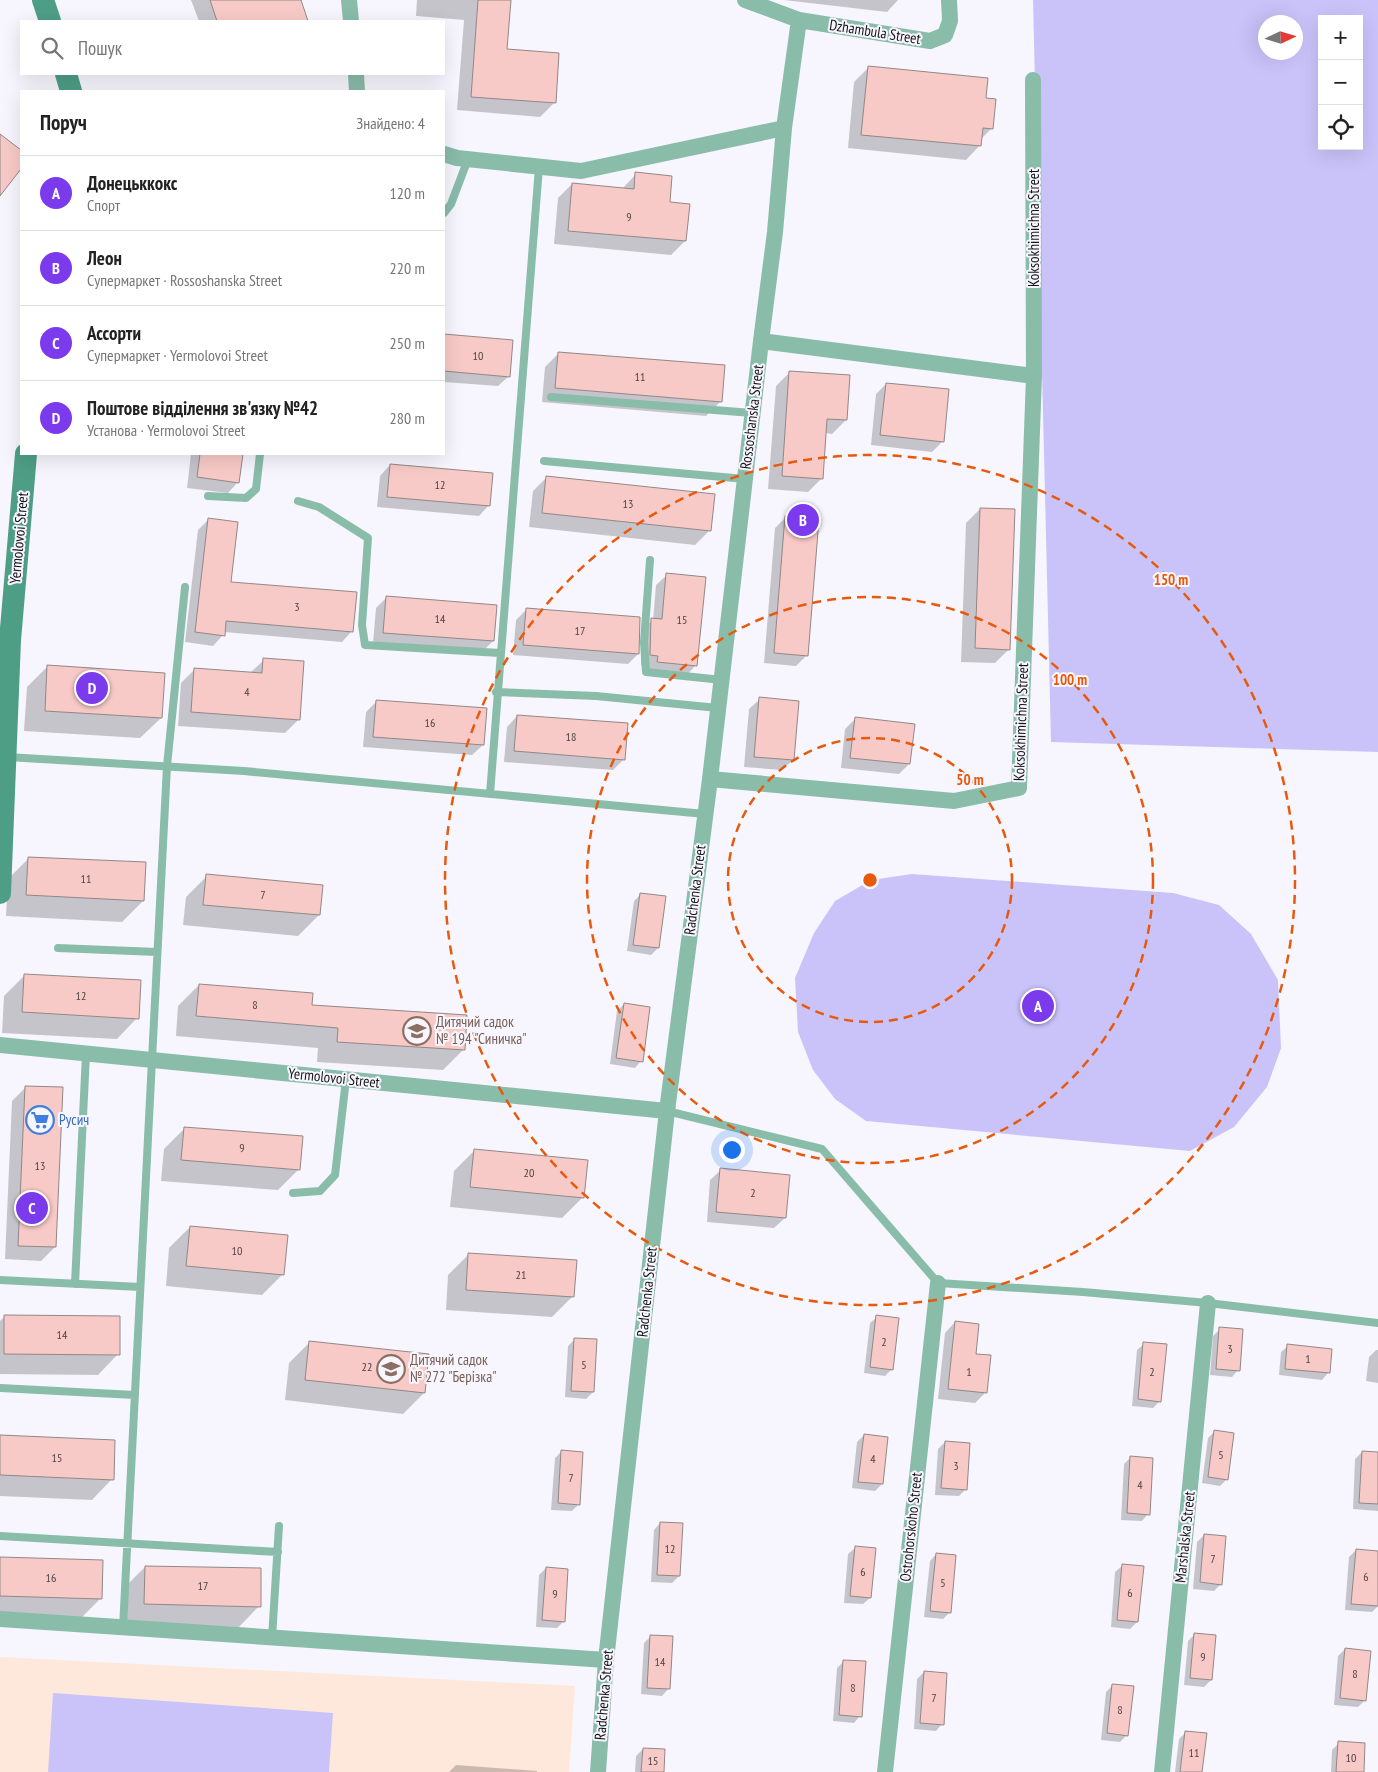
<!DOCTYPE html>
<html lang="uk">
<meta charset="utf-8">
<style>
:root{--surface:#fff;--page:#f6f6f6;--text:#222;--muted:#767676;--line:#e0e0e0;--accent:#7c3aed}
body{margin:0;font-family:"PT Sans Narrow",sans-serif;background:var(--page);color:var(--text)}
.controls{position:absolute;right:15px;top:15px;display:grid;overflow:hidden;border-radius:0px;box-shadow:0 5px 20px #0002}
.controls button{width:45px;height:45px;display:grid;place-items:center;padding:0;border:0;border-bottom:1px solid var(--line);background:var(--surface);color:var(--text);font:25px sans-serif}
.compass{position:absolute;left:1258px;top:15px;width:45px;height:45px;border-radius:50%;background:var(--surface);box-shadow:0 5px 20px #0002;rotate:86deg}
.you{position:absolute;left:731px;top:1149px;width:18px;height:18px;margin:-12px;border:4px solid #fff;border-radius:50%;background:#1a73e8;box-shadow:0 0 0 8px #1a73e833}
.badge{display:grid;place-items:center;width:32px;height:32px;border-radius:50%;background:var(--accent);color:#fff;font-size:16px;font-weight:700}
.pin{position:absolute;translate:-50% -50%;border:2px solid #fff;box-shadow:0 1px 5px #0006}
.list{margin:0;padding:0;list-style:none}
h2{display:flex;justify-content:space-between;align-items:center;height:65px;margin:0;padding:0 20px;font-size:21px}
h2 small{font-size:16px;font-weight:400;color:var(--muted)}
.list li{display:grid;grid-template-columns:32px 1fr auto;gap:15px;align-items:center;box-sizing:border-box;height:75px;padding:0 20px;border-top:1px solid var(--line)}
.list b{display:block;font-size:19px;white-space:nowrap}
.list p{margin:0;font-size:16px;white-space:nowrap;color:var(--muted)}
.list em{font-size:16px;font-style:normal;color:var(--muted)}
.icon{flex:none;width:28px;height:28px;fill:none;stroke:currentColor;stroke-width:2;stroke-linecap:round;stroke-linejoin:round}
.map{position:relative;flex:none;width:1378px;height:1772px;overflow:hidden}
.search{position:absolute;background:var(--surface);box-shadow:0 5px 20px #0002;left:20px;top:20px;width:425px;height:55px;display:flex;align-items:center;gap:12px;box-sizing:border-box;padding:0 18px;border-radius:0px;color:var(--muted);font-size:19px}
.panel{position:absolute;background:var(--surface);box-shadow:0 5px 20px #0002;left:20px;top:90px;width:425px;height:365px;border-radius:0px}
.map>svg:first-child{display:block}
</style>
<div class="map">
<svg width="1378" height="1772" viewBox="0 0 1378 1772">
<rect width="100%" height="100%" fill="#f7f6fe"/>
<path fill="#fee8db" d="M0 1657 575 1686 569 1772H0Z"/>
<path fill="#cac3fa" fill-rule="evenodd" d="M1033 0H1378V752L1051 742ZM1322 19H1359V146H1322ZM1266 22H1296V52H1266Z
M912 874 1173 893 1219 905 1251 934 1278 980 1281 1048 1267 1087 1234 1127 1190 1151 866 1121 835 1099 813 1070 798 1032 795 978 814 933 835 901 871 880Z
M53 1693 333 1713 329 1772H48Z"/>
<path fill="#0003" d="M191 0H300L307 20 305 21H199Z
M417 0H509L506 50 554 103 540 117 457 110 464 20 416 16Z
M784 0H898L887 12Z
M868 68 992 128 981 139 980 145 966 160 848 148 854 82Z
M636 174 668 204 685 241 671 255 554 244 558 198 572 184 622 189Z
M444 336 511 341 509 376 498 386 444 382Z
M559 353 720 402 706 416 542 402 545 367Z
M790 372 846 420 832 434 825 433 822 478 808 492 768 489 776 386Z
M886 384 943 441 932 452 871 445 876 394Z
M191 454H242L238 482 228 493 187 488Z
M390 465 489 505 479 516 377 507 380 476Z
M547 477 709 531 695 545 529 527 533 491Z
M980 509 1009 649 995 663 961 662 966 523Z
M786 517 807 655 796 666 764 663 775 528Z
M208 520 229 583 352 631 342 642 224 632 223 635 213 646 185 642 198 530Z
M667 575 696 665 686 676 647 672 648 666 641 665V630L653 620 656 585Z
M386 598 493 641 483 651 373 643 376 608Z
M526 610 638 654 628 664 513 655 516 620Z
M264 660 299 719 285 733 178 726 181 683 195 669 250 673Z
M48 666 161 718 140 738 24 731 27 687Z
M760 699 793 760 782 770 744 767 749 709Z
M377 701 483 745 472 755 363 747 366 712Z
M517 716 624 759 613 770 504 762 507 727Z
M855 719 909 764 899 774 841 768 845 729Z
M29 858 143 901 122 922 6 916 8 879Z
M207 876 322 886 319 915 298 936 183 925 186 897Z
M641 894 658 948 651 955 627 951 634 901Z
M25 975 137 1018 117 1039 2 1033 4 996Z
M199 985 311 1006 463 1050 443 1070 317 1062 318 1048 176 1036 178 1006Z
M624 1004 641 1061 635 1068 610 1064 617 1011Z
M26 1087 55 1247 41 1261 5 1259 12 1101Z
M185 1128 299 1169 278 1190 161 1181 164 1149Z
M475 1150 583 1197 562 1218 450 1207 454 1171Z
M721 1170 785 1218 774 1228 707 1222 710 1180Z
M190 1227 283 1274 262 1295 166 1286 169 1248Z
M469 1254 573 1296 552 1317 446 1310 448 1275Z
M5 1316 118 1354 98 1375 0 1374V1321Z
M877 1317 892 1369 885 1376 864 1373 870 1323Z
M955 1322 975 1355 985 1393 975 1403 938 1399 945 1333Z
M1220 1329 1238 1370 1232 1377 1210 1375 1213 1336Z
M575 1339 593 1392 586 1399 565 1397 568 1346Z
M310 1342 424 1393 403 1414 285 1400 289 1363Z
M1144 1344 1160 1401 1153 1408 1132 1406 1137 1350Z
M1288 1346 1328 1373 1322 1380 1279 1375 1281 1352Z
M1376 1350H1378V1383L1366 1381 1369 1357Z
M1214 1432 1227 1479 1220 1486 1202 1483 1208 1438Z
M864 1435 882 1484 875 1491 852 1488 857 1442Z
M0 1437 112 1479 92 1500 0 1496Z
M945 1442 965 1490 959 1496 935 1495 938 1449Z
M561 1452 579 1504 572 1511 551 1510 555 1458Z
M1362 1452 1378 1453V1511L1353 1509 1355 1459Z
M1131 1457 1148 1514 1142 1521 1121 1520 1124 1464Z
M660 1523 679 1576 672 1583 651 1582 654 1530Z
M1204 1535 1221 1584 1214 1591 1193 1589 1197 1542Z
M855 1548 870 1598 863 1604 844 1603 848 1554Z
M1356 1550 1378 1552V1606L1372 1612 1345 1610 1349 1557Z
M936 1554 950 1612 943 1619 924 1617 930 1561Z
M0 1558 101 1598 80 1619 0 1617Z
M1122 1566 1137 1622 1130 1629 1111 1627 1115 1572Z
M145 1567 259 1606 239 1627 124 1625V1588Z
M546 1568 564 1621 557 1628 536 1627 539 1575Z
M1195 1634 1211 1680 1204 1687 1184 1685 1188 1641Z
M651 1636 668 1689 662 1696 641 1694 644 1643Z
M1345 1649 1365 1700 1358 1707 1334 1705 1338 1656Z
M844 1661 860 1716 854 1723 833 1721 837 1668Z
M924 1672 942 1724 936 1731 914 1729 917 1679Z
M1113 1685 1127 1735 1120 1742 1101 1740 1106 1692Z
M1186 1732 1201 1772H1175L1179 1739Z
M1339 1743 1362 1772H1331L1332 1750Z
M643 1749 663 1772H635L636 1756Z
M456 1765 537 1771V1772H449Z"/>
<path fill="#f8cac7" stroke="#928787" d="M210 0H301L308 21H217Z
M478 0H511L507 49 559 53 556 103 471 97Z
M868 66 988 78 986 98 996 99 993 129 983 128 981 146 861 135Z
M0 134 21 150V169L0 196Z
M635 172 672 176 670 202 690 204 686 241 568 231 572 183 634 189Z
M444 334 513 340 510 377 444 371Z
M558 352 725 365 722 402 555 388Z
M789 371 850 375 847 420 827 419 823 479 782 476Z
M886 383 949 389 944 442 880 435Z
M200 454H243L239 483 197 477Z
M390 464 493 473 490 506 387 497Z
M546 476 715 494 711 531 542 513Z
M980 508 1015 509 1010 650 975 648Z
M785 516 819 519 808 656 774 653Z
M208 518 238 522 231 582 357 592 353 632 226 621 225 636 195 632Z
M666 573 706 577 697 666 657 662 658 656 650 655 651 618 662 619Z
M386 596 497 605 494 641 383 633Z
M526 608 640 617 639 654 523 645Z
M263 658 304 661 300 720 191 712 194 668 262 673Z
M47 665 165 673 162 718 45 711Z
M759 697 799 701 794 760 754 757Z
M376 700 487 708 484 745 373 737Z
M517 715 628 723 625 760 514 751Z
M855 717 915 724 910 764 850 758Z
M28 857 146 862 144 901 26 895Z
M206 874 323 885 320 915 203 905Z
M640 893 666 896 659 948 633 945Z
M24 974 141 980 139 1019 22 1012Z
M199 984 313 993 312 1005 467 1015 465 1050 337 1042 338 1028 196 1016Z
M624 1003 650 1007 643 1062 616 1058Z
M25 1086 63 1087 56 1247 18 1246Z
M184 1127 303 1136 300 1170 181 1160Z
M474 1149 588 1160 584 1198 470 1187Z
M720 1168 790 1175 786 1218 716 1212Z
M190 1226 288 1235 284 1275 186 1266Z
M468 1253 577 1260 574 1297 466 1290Z
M4 1315 120 1316V1355L4 1354Z
M876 1315 899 1318 893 1370 870 1367Z
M955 1321 979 1324 976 1354 991 1355 987 1393 948 1389Z
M1219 1327 1243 1329 1240 1371 1216 1369Z
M574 1338 597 1339 594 1392 571 1391Z
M309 1341 429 1354 425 1393 305 1380Z
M1143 1342 1167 1344 1161 1402 1138 1399Z
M1287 1344 1332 1349 1330 1373 1285 1369Z
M1214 1430 1234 1433 1228 1480 1208 1477Z
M864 1434 888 1437 883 1484 858 1482Z
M0 1435 115 1440 114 1480 0 1475Z
M945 1441 970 1443 967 1490 941 1488Z
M561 1450 583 1452 580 1505 558 1503Z
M1362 1451 1378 1452V1504L1359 1503Z
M1130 1456 1153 1458 1150 1515 1127 1513Z
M660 1522 683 1523 680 1576 657 1575Z
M1204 1534 1226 1536 1222 1585 1200 1582Z
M855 1546 876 1548 871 1598 850 1596Z
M1356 1549 1378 1551V1606L1351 1604Z
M936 1553 956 1555 951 1613 930 1611Z
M0 1557 103 1560 102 1599 0 1596Z
M1122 1564 1144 1566 1138 1622 1117 1620Z
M145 1566 261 1568V1607L144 1604Z
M546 1567 568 1569 565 1622 542 1620Z
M1194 1633 1216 1635 1212 1680 1190 1678Z
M650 1635 673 1636 670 1689 647 1688Z
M1345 1648 1371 1651 1366 1701 1340 1698Z
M843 1660 866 1661 862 1717 839 1715Z
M924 1671 947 1673 944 1725 920 1723Z
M1112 1684 1134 1686 1128 1736 1107 1733Z
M1185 1731 1207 1733 1202 1772H1180Z
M1338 1741 1365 1743 1364 1772H1336Z
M643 1748 665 1749 664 1772H641Z"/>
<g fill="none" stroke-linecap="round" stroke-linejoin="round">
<path stroke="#8abcaa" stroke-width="8" d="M444 213 451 204 468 159
M551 397 752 413
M544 461 745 479
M208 496 246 498 256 489 260 454
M298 501 319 507 368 538 362 625 365 645 500 653
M650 560 644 642 646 672 722 680
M496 692 596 696 718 708
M7 757 244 771 705 814
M490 794 539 167
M58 948 157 952
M667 1111 822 1149 938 1283 1083 1292 1208 1303 1378 1323
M293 1193 320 1191 335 1175 346 1079
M0 1280 140 1287
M75 1284 86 1054
M0 1388 135 1395
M0 1536 278 1552
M123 1628 167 766 185 587
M272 1638 279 1526"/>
<path stroke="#8abcaa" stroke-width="16" d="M349 0 351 21
M745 0 799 20 930 41 945 35 950 21 949 0
M356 74 357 91
M444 154 457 158 581 171 784 128
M761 341 1034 376
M710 779 954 801 1019 788 1034 376 1033 80
M0 1045 667 1111
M0 1619 606 1660
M598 1772 606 1660 667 1111 710 779 761 341 775 232 784 128 799 20
M885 1772 938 1283
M1162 1772 1208 1303"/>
<path stroke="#4e9e85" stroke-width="22" d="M43 0 50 21
M66 74 71 91
M0 893 10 640 26 454"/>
</g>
<g fill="none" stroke="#e8590c" stroke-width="2.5" stroke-dasharray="9 6">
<circle cx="870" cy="880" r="142"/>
<circle cx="870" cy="880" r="283"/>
<circle cx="870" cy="880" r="425"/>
</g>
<defs>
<symbol id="school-ring" viewBox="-11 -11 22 22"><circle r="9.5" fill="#f7f6fe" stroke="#8d6e63" stroke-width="1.5"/><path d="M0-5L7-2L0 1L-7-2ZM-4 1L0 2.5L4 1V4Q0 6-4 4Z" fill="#8d6e63"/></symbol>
<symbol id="supermarket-ring" viewBox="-11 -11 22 22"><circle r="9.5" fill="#f7f6fe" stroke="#3f7fe0" stroke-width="1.5"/><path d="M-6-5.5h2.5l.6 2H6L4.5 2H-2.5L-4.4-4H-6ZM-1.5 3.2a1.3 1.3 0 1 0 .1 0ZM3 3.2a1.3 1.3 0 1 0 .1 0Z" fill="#3f7fe0"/></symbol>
</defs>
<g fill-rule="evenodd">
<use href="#school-ring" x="401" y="1015" width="32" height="32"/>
<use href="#supermarket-ring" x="24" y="1104" width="32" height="32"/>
<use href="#school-ring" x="375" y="1353" width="32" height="32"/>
</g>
<g text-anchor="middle" stroke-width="4" stroke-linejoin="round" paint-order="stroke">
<g font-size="12" fill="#4e4244">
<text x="629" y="221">9</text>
<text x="478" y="360">10</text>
<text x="640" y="381">11</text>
<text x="440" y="489">12</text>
<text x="628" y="508">13</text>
<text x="297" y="611">3</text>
<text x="440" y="623">14</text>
<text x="682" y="624">15</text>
<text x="580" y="635">17</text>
<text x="247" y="696">4</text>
<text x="430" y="727">16</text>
<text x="571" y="741">18</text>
<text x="86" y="883">11</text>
<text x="263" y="899">7</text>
<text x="81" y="1000">12</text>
<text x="255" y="1009">8</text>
<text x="242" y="1152">9</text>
<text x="40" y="1170">13</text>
<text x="529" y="1177">20</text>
<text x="753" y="1197">2</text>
<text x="237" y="1255">10</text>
<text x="521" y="1279">21</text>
<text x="62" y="1339">14</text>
<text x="884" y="1346">2</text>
<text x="1230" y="1353">3</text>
<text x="1308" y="1363">1</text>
<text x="584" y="1369">5</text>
<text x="367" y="1371">22</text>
<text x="969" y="1376">1</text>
<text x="1152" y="1376">2</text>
<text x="1221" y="1459">5</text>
<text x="57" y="1462">15</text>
<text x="873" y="1463">4</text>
<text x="956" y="1470">3</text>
<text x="571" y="1482">7</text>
<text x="1140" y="1489">4</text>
<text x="670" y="1553">12</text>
<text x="1213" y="1563">7</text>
<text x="863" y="1576">6</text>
<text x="1366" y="1581">6</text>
<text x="51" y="1582">16</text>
<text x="943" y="1587">5</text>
<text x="203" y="1590">17</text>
<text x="1130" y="1597">6</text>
<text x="555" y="1598">9</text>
<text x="1203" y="1661">9</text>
<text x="660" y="1666">14</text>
<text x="1355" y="1678">8</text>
<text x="853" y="1692">8</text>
<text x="934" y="1702">7</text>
<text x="1120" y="1714">8</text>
<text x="1194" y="1757">11</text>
<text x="1351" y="1762">10</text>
<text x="653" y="1765">15</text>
</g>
<g font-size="15" fill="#151518" stroke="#f7f6fe">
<text transform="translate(875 32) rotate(9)" y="5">Dzhambula Street</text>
<text transform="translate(1034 228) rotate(-90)" y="5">Koksokhimichna Street</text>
<text transform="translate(752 417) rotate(-83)" y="5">Rossoshanska Street</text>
<text transform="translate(19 538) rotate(-85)" y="5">Yermolovoi Street</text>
<text transform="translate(1021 722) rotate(-88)" y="5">Koksokhimichna Street</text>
<text transform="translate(695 890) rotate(-83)" y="5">Radchenka Street</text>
<text transform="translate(334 1078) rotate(6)" y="5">Yermolovoi Street</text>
<text transform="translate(647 1292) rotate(-84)" y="5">Radchenka Street</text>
<text transform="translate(911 1527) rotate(-84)" y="5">Ostrohorskoho Street</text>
<text transform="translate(1185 1537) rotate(-84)" y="5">Marshalska Street</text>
<text transform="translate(604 1695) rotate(-85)" y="5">Radchenka Street</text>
</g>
<g font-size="15" fill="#785e54" stroke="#f7f6fe" text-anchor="start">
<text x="436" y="1027">Дитячий садок<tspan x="436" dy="17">№ 194 "Синичка"</tspan></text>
<text x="410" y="1365">Дитячий садок<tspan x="410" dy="17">№ 272 "Берізка"</tspan></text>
</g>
<g font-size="15" fill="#366cbe" stroke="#f7f6fe" text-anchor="start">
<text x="59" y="1125">Русич</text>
</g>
</g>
<circle cx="870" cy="880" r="8" fill="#e8590c" stroke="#f7f6fe" stroke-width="2.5"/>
<g font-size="15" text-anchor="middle" font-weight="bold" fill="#e8590c" stroke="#f7f6fe" stroke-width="4" stroke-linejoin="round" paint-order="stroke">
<text x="1171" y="585">150 m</text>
<text x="1070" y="685">100 m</text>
<text x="970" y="785">50 m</text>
</g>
</svg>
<div class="controls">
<button>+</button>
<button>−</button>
<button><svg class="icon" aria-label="locate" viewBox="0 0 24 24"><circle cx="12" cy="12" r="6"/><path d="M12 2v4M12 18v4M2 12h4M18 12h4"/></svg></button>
</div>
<svg class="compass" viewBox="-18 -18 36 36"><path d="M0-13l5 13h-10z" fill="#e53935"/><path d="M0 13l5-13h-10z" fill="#767676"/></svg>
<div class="you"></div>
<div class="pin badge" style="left:1038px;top:1006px">A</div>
<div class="pin badge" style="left:803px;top:520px">B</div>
<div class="pin badge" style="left:32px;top:1208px">C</div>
<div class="pin badge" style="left:92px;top:688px">D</div>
<div class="search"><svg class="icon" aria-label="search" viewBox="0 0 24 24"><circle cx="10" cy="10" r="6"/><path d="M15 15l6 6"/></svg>Пошук</div>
<section class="panel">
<h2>Поруч<small>Знайдено: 4</small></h2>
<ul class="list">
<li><span class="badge">A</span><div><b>Донецьккокс</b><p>Спорт</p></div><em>120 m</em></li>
<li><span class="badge">B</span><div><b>Леон</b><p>Супермаркет · Rossoshanska Street</p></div><em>220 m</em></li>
<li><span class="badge">C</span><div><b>Ассорти</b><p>Супермаркет · Yermolovoi Street</p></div><em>250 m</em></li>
<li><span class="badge">D</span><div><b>Поштове відділення зв'язку №42</b><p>Установа · Yermolovoi Street</p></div><em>280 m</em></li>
</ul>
</section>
</div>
